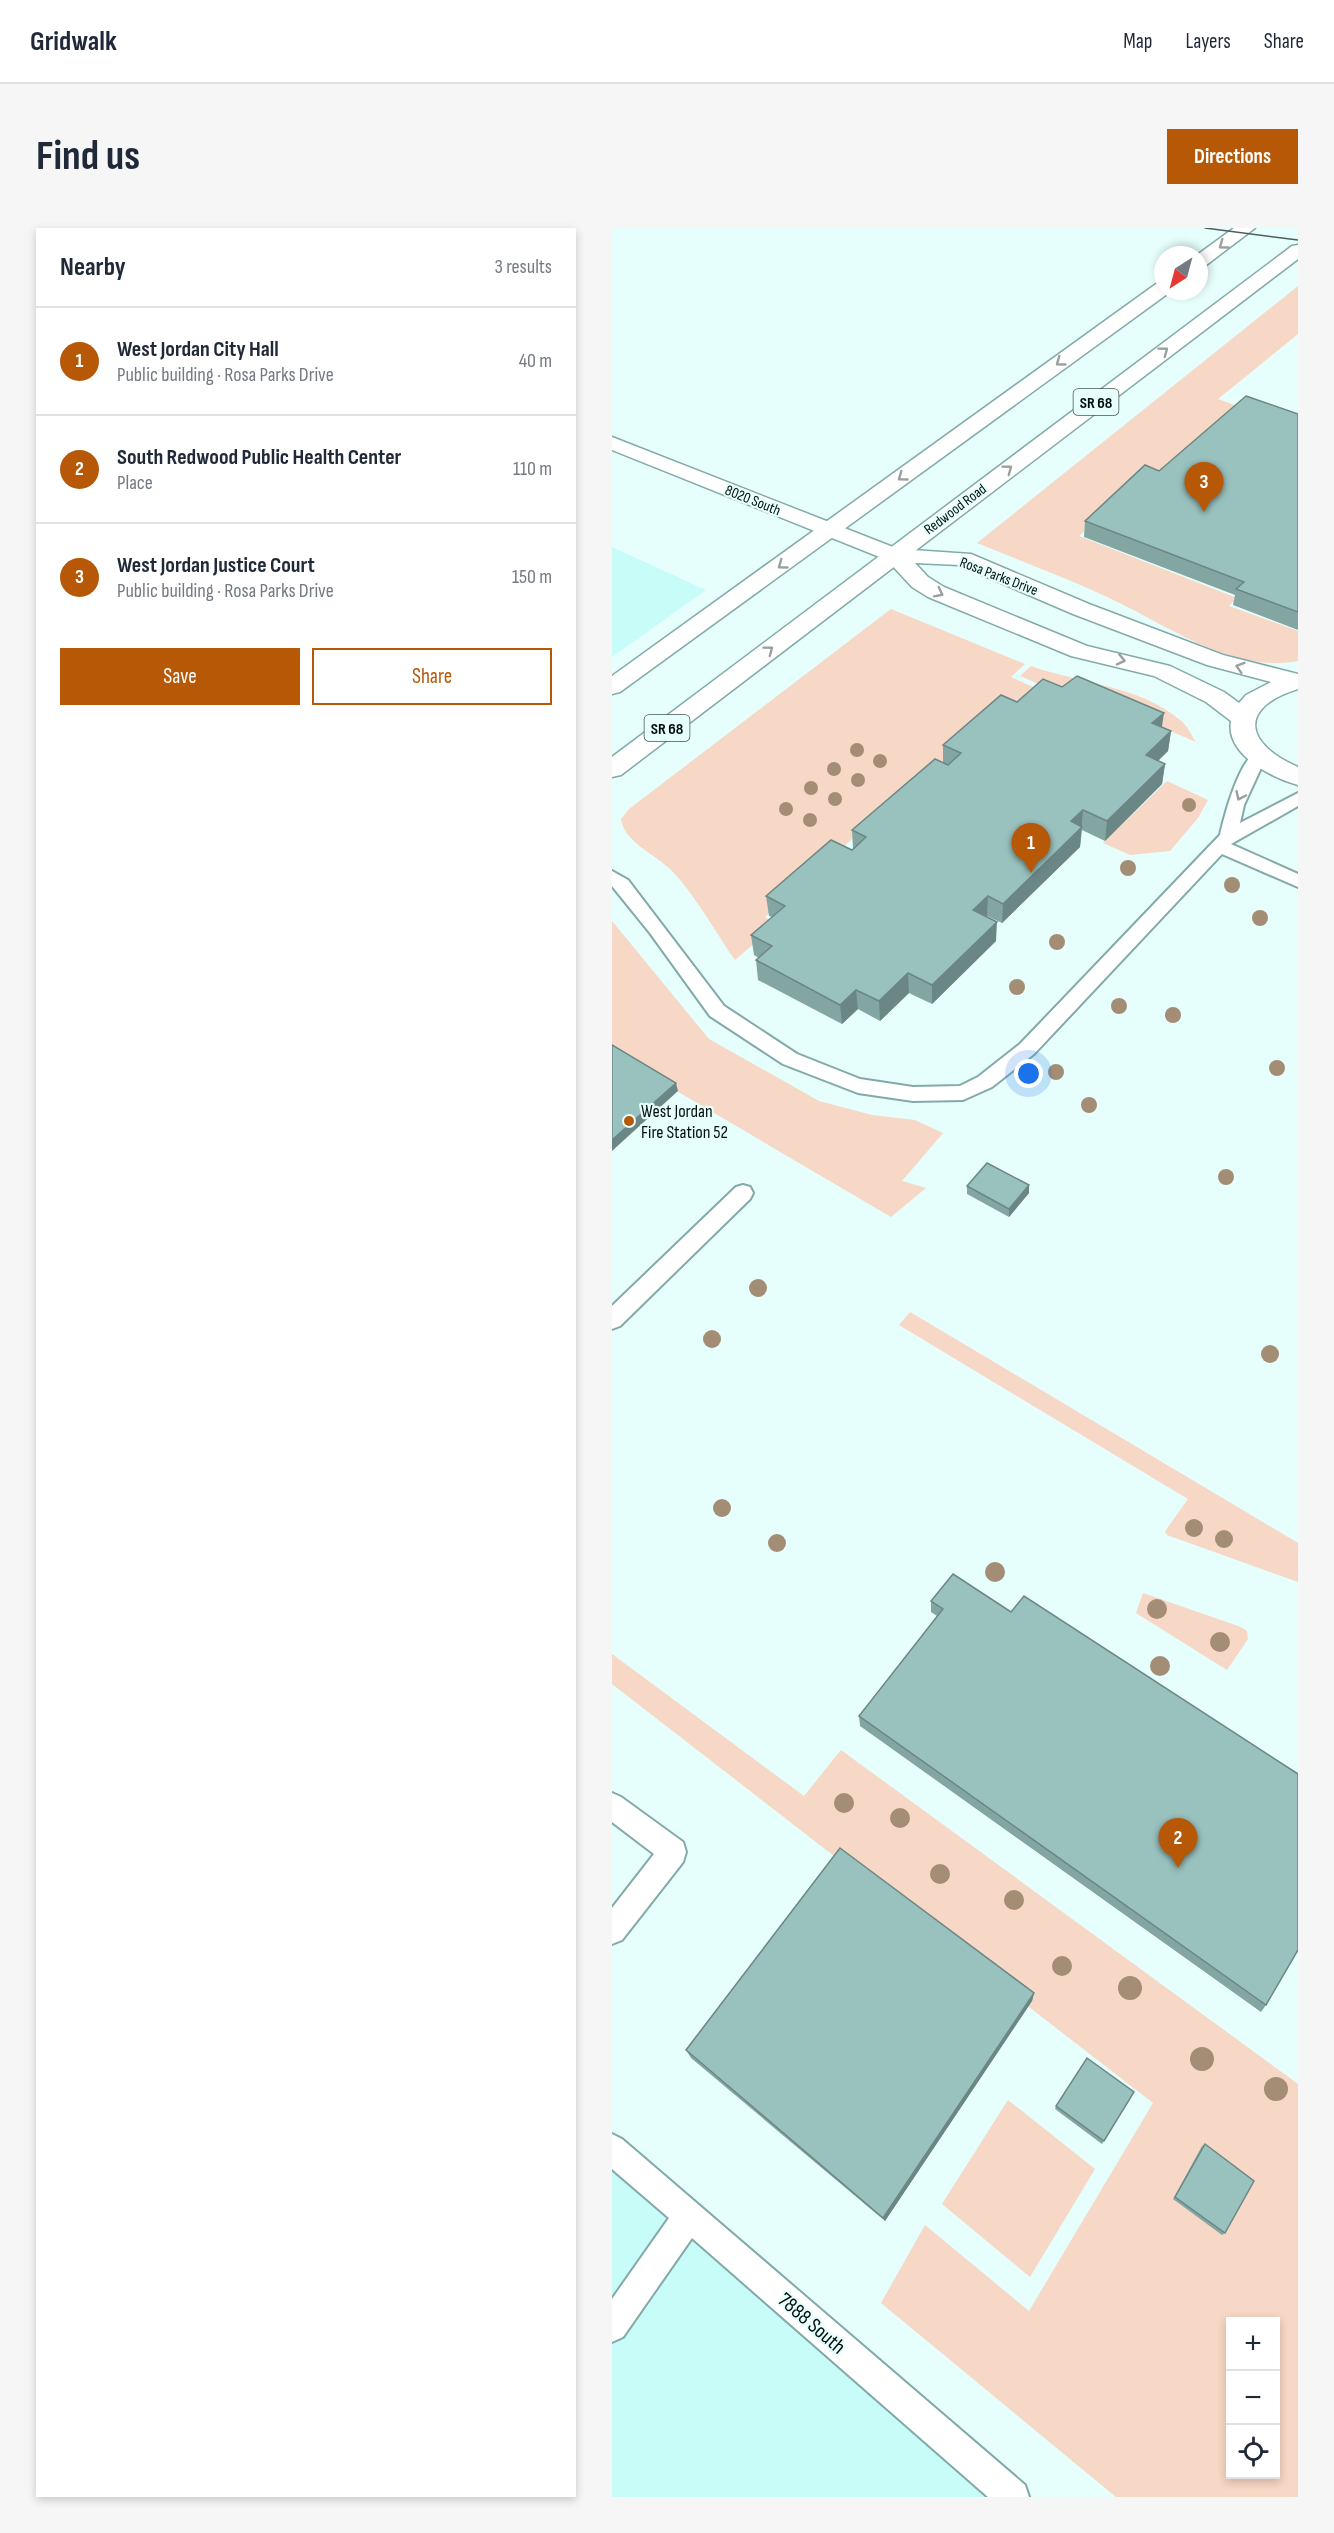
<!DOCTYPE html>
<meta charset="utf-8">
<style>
:root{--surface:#fff;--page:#f6f6f7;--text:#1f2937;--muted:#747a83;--line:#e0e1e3;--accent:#b65805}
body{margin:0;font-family:"Sofia Sans Condensed",sans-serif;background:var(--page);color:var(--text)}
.controls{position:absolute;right:18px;bottom:18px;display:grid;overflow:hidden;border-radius:0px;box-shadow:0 3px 9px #0003}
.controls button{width:54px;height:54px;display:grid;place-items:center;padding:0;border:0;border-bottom:2px solid var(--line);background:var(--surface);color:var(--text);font:30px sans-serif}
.compass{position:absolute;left:542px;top:18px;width:54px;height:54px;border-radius:50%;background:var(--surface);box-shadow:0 3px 9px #0003;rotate:216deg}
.you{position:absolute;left:417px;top:846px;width:21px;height:21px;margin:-15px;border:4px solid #fff;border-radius:50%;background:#1a73e8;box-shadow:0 0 0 9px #1a73e833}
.badge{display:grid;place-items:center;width:39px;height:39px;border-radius:50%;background:var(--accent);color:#fff;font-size:20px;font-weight:700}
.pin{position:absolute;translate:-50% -50px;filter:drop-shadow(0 2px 3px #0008)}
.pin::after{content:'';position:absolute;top:32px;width:21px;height:18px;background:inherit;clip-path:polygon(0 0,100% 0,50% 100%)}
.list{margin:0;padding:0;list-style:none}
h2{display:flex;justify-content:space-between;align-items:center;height:78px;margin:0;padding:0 24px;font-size:26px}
h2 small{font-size:20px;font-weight:400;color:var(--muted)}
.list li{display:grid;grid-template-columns:39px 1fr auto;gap:18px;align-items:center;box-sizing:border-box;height:108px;padding:0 24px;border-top:2px solid var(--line)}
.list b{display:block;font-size:22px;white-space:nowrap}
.list p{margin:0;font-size:20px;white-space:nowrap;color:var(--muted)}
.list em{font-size:20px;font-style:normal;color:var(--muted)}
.actions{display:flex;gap:12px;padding:18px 24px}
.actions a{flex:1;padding:14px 0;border:2px solid var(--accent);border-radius:0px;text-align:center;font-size:21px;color:var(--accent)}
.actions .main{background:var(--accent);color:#fff}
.icon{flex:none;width:33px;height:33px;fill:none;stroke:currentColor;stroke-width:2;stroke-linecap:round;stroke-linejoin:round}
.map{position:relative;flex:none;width:686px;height:2269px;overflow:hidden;border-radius:0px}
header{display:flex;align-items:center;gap:36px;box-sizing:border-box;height:84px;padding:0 30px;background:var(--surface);border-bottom:2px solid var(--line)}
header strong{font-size:28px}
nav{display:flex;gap:33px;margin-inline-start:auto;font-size:21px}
.intro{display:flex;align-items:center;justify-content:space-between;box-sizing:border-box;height:144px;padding:0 36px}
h1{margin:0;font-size:42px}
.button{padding:15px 27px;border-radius:0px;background:var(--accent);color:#fff;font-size:21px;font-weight:700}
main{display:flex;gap:36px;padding:0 36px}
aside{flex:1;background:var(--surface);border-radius:0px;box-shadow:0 3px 9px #0003}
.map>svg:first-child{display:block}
</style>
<header>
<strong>Gridwalk</strong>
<nav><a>Map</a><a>Layers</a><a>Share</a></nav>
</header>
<div class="intro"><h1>Find us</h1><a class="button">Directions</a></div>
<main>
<aside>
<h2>Nearby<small>3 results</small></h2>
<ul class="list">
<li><span class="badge">1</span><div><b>West Jordan City Hall</b><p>Public building · Rosa Parks Drive</p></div><em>40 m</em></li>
<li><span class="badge">2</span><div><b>South Redwood Public Health Center</b><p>Place</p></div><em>110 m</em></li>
<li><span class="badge">3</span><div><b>West Jordan Justice Court</b><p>Public building · Rosa Parks Drive</p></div><em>150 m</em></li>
</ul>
<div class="actions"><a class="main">Save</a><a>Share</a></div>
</aside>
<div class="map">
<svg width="686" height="2269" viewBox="0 0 686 2269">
<rect width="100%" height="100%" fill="#e6fefc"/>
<path fill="#c8fcf8" d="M0 319 94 362 0 429Z
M0 1914 402 2269H0Z"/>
<path fill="#f7d7c5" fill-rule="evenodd" d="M686 58V106L606 171 633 181 545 254 530 250 467 308 625 370 617 378 686 403V433C620 446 552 395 495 369 453 349 408 333 365 315Z
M279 381 413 436 399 449 452 473 314 545 153 689 165 696 123 732C104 705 82 665 59 642 43 626 12 614 9 591L17 581Z
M419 438C469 456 526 457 568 492 575 497 579 507 584 514L465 463 457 469 408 448Z
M555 553 596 572 586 590 558 623 518 627 491 615Z
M0 693 97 811 207 873 260 887 303 892 331 905 290 953 314 960 279 989 0 825Z
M298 1084 686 1315V1354L555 1307 553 1304 556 1299 576 1271 287 1097Z
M531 1365 629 1399 635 1403 636 1411 615 1442 524 1385Z
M0 1426 192 1568 229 1522 686 1856V2269H504L269 2075 313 1997 417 2083 541 1875 0 1456ZM618 2094H664V2246H618Z
M396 1872 483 1941 418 2049 330 1976Z"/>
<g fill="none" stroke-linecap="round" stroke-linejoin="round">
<defs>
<path id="service" d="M646 524 654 529 632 577 628 595 686 565V578L619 616 686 646V659L610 626 422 826 380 859 351 872 301 873 246 865 171 836 98 788 38 705 0 658V643L16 652 112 778 185 826 248 851 301 859 348 858 366 849 408 816 608 607C612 589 628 528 646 524Z
M131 957 138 959 141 965 138 971 8 1098 0 1101V1078L124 959Z
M0 1565 9 1569 71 1614 74 1624 71 1634 10 1712 0 1716V1680L42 1626 0 1594Z
M0 1906 10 1911 413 2257 417 2269H376L80 2010 11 2109 0 2114V2071L57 1990 0 1941Z"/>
<path id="minor" d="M0 209 286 321 359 326 477 376 611 427 686 446V461C625 480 633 516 686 539V557C660 550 613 526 619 493L594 474 542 448 459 428 316 369 300 359 275 332 0 222ZM303 335 347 337 461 386 595 437 659 454 634 467 627 475 612 464 558 438 475 418 332 359 316 349Z"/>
<path id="primary" d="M622 0H643L593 38 587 39 585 27Z
M686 17V31L9 547 0 549V529L680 18Z
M551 54V63L558 64 8 464 0 466V448L544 56Z"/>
</defs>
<use href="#service" stroke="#83aaa8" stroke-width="4"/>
<use href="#minor" stroke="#83aaa8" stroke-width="3"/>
<use href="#primary" stroke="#83aaa8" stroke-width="3"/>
<use href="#service" fill="#fff" fill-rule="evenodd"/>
<use href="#minor" fill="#fff" fill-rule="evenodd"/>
<use href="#primary" fill="#fff" fill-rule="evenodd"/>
<path stroke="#4d5e5c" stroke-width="1.5" d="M593 0 686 12"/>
</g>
<g fill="#a38e75">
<circle cx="245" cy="522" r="7"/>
<circle cx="268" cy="533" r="7"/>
<circle cx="222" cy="541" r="7"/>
<circle cx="246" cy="552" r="7"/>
<circle cx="199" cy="560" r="7"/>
<circle cx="223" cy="571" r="7"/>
<circle cx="577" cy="577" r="7"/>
<circle cx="174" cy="581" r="7"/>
<circle cx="198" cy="592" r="7"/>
<circle cx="516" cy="640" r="8"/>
<circle cx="620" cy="657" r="8"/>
<circle cx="648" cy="690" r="8"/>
<circle cx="445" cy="714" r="8"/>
<circle cx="405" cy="759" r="8"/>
<circle cx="507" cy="778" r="8"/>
<circle cx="561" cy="787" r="8"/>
<circle cx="665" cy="840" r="8"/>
<circle cx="444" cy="844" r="8"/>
<circle cx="477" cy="877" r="8"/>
<circle cx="614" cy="949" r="8"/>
<circle cx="146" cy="1060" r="9"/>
<circle cx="100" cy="1111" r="9"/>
<circle cx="658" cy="1126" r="9"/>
<circle cx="110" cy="1280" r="9"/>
<circle cx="582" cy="1300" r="9"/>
<circle cx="612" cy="1311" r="9"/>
<circle cx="165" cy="1315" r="9"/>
<circle cx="383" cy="1344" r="10"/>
<circle cx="545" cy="1381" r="10"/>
<circle cx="608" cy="1414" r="10"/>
<circle cx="548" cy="1438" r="10"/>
<circle cx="232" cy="1575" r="10"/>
<circle cx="288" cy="1590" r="10"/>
<circle cx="328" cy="1646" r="10"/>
<circle cx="402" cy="1672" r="10"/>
<circle cx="450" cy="1738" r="10"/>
<circle cx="518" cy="1760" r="12"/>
<circle cx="590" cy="1831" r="12"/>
<circle cx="664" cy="1861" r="12"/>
</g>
<path fill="#84a6a3" d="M686 186V402L621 377 623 367 472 309 473 293Z
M405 474 550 499 559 503 556 523 546 533 553 536 550 556 493 613 470 602 468 619 390 695 375 688V689L384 713 320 776 297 765 268 793 246 781 230 796 146 752 144 732 147 730 142 727 139 707 160 689 157 688 154 668 241 621 240 602 331 534V517Z
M417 957V965L397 989 355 966V958Z
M341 1346 654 1777 649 1784 248 1498 247 1488 325 1388 319 1384V1373Z
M422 1765 420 1773 273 1993 79 1830 74 1822Z
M522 1864 490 1916 443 1881 444 1878Z
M593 1916 613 2005 610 2007 561 1971 590 1918Z"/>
<path fill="#6b8785" d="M552 485 549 505 540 495Z
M559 503 556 523 531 547 534 527Z
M553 536 550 556 493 613 495 593Z
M471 582 468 619 390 695 391 676 459 593Z
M376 668 375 688 361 702V682Z
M385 694 384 713 320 776V757Z
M296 745 297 765 268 793 267 773Z
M244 762 246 781 230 796 228 777Z
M64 855 66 863 0 923V912Z
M417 957V965L397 989V981Z
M422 1765 420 1773 273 1993 271 1990Z"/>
<path fill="#99c1be" stroke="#6b8785" stroke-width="1.5" d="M634 168 686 186V384L624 361 632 354 473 293 533 237 547 243Z
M465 448 552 485 540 495 559 503 534 527 553 536 495 593 471 582 459 593 470 599 391 676 376 668 361 682 385 694 320 757 296 745 267 773 244 762 228 777 144 732 160 718 139 707 173 678 154 668 219 612 240 622 254 609 240 602 323 531 336 537 349 525 331 517 389 467 405 474 431 451 450 459Z
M0 817 64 855 0 912Z
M375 935 417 957 397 981 355 958Z
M341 1346 399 1384 412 1368 686 1546V1722L654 1777 247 1488 331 1381 319 1373Z
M228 1620 422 1765 271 1990 74 1822Z
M475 1830 522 1864 492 1913 444 1878Z
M593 1916 642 1953 613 2005 563 1969Z"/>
<defs><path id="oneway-chevron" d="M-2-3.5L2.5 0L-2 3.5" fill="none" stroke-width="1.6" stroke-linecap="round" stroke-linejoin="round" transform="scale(1.5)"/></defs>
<g stroke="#9a9f9f">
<use href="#oneway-chevron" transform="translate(611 17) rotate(144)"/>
<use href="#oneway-chevron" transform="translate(552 123) rotate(-37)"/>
<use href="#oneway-chevron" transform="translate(448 134) rotate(144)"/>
<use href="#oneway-chevron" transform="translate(396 241) rotate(-37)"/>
<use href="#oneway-chevron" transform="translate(290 249) rotate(144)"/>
<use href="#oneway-chevron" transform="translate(170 337) rotate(144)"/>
<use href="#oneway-chevron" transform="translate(327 365) rotate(27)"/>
<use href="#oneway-chevron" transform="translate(157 422) rotate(-37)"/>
<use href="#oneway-chevron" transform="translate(509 432) rotate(13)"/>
<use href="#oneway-chevron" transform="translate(628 439) rotate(-163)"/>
<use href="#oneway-chevron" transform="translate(628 568) rotate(115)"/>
</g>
<circle fill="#b65805" stroke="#e6fefc" stroke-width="2" cx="17" cy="893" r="6"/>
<g text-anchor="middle" stroke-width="4.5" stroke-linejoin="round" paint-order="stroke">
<g font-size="15" fill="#020f0e" stroke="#e6fefc">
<text transform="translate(141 272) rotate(22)" y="5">8020 South</text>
<text transform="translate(343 281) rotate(-37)" y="5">Redwood Road</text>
<text transform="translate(387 348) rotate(21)" y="5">Rosa Parks Drive</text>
</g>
<g fill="#e6fefc" stroke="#465755" stroke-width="1.5">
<rect x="461.5" y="161" width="45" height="26" rx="4.5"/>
<rect x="32.5" y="487" width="45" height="26" rx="4.5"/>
</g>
<g font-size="16" font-weight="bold" fill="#020f0e">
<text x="484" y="180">SR 68</text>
<text x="55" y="506">SR 68</text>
</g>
<g font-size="18" fill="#020f0e" stroke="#e6fefc" text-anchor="start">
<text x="29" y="889">West Jordan<tspan x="29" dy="21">Fire Station 52</tspan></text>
</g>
<g font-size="21" fill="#020f0e" stroke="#e6fefc">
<text transform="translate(200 2095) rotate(41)" y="7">7888 South</text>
</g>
</g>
</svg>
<div class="controls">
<button>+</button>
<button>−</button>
<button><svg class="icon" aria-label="locate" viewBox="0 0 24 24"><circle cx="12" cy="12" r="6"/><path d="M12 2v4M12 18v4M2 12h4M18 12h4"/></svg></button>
</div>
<svg class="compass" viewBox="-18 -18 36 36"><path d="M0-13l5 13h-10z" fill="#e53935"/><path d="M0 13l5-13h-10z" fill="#747a83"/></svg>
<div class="you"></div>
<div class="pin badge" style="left:419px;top:645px">1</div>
<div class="pin badge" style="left:566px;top:1640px">2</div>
<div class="pin badge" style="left:592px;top:284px">3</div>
</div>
</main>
